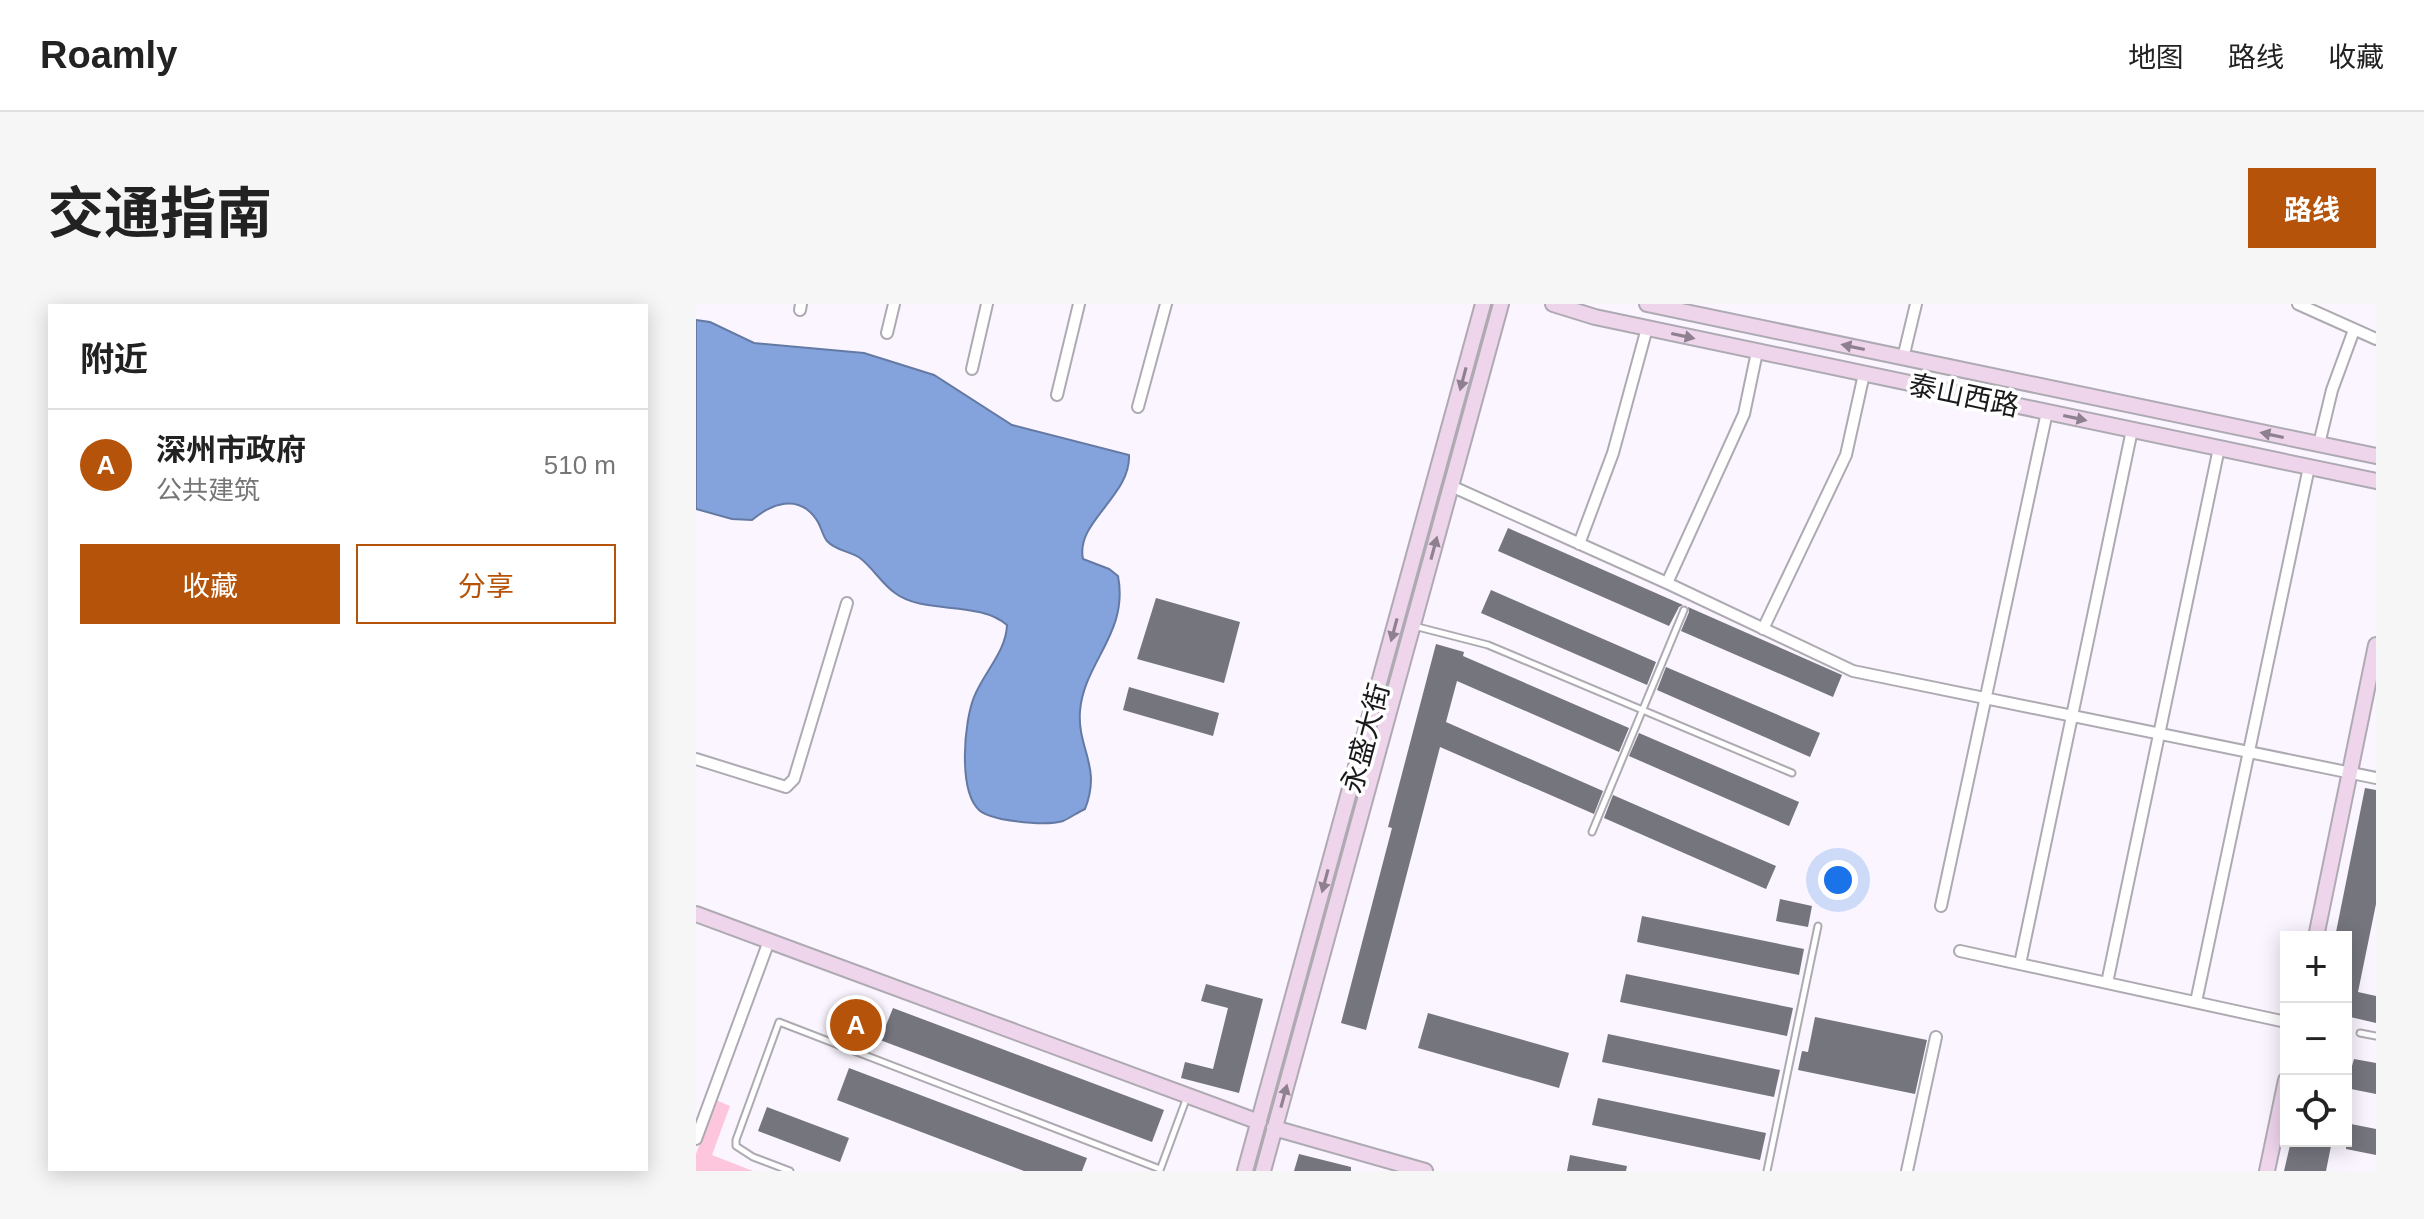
<!DOCTYPE html>
<html lang="zh">
<meta charset="utf-8">
<style>
:root{--surface:#fff;--page:#f6f6f6;--text:#222;--muted:#767676;--line:#e0e0e0;--accent:#b45309}
body{margin:0;font-family:Helvetica,"Noto Sans SC",sans-serif;background:var(--page);color:var(--text)}
.controls{position:absolute;right:24px;bottom:24px;display:grid;overflow:hidden;border-radius:0px;box-shadow:0 4px 20px #0003}
.controls button{width:72px;height:72px;display:grid;place-items:center;padding:0;border:0;border-bottom:2px solid var(--line);background:var(--surface);color:var(--text);font:40px sans-serif}
.you{position:absolute;left:1142px;top:576px;width:28px;height:28px;margin:-20px;border:6px solid #fff;border-radius:50%;background:#1a73e8;box-shadow:0 0 0 12px #1a73e833}
.badge{display:grid;place-items:center;width:52px;height:52px;border-radius:50%;background:var(--accent);color:#fff;font-size:26px;font-weight:700}
.pin{position:absolute;translate:-50% -50%;border:4px solid #fff;box-shadow:0 2px 8px #0006}
.list{margin:0;padding:0;list-style:none}
h2{display:flex;justify-content:space-between;align-items:center;height:104px;margin:0;padding:0 32px;font-size:34px}
h2 small{font-size:26px;font-weight:400;color:var(--muted)}
.list li{display:grid;grid-template-columns:52px 1fr auto;gap:24px;align-items:center;box-sizing:border-box;height:112px;padding:0 32px;border-top:2px solid var(--line)}
.list b{display:block;font-size:30px;white-space:nowrap}
.list p{margin:0;font-size:26px;white-space:nowrap;color:var(--muted)}
.list em{font-size:26px;font-style:normal;color:var(--muted)}
.actions{display:flex;gap:16px;padding:24px 32px}
.actions a{flex:1;padding:18px 0;border:2px solid var(--accent);border-radius:0px;text-align:center;font-size:28px;color:var(--accent)}
.actions .main{background:var(--accent);color:#fff}
.icon{flex:none;width:44px;height:44px;fill:none;stroke:currentColor;stroke-width:2;stroke-linecap:round;stroke-linejoin:round}
.map{position:relative;flex:none;width:1680px;height:867px;overflow:hidden;border-radius:0px}
header{display:flex;align-items:center;gap:48px;box-sizing:border-box;height:112px;padding:0 40px;background:var(--surface);border-bottom:2px solid var(--line)}
header strong{font-size:38px}
nav{display:flex;gap:44px;margin-inline-start:auto;font-size:28px}
.intro{display:flex;align-items:center;justify-content:space-between;box-sizing:border-box;height:192px;padding:0 48px}
h1{margin:0;font-size:56px}
.button{padding:20px 36px;border-radius:0px;background:var(--accent);color:#fff;font-size:28px;font-weight:700}
main{display:flex;gap:48px;padding:0 48px}
aside{flex:1;background:var(--surface);border-radius:0px;box-shadow:0 4px 20px #0003}
.map>svg:first-child{display:block}
</style>
<header>
<strong>Roamly</strong>
<nav><a>地图</a><a>路线</a><a>收藏</a></nav>
</header>
<div class="intro"><h1>交通指南</h1><a class="button">路线</a></div>
<main>
<aside>
<h2>附近<small></small></h2>
<ul class="list">
<li><span class="badge">A</span><div><b>深州市政府</b><p>公共建筑</p></div><em>510 m</em></li>
</ul>
<div class="actions"><a class="main">收藏</a><a>分享</a></div>
</aside>
<div class="map">
<svg width="1680" height="867" viewBox="0 0 1680 867">
<rect width="100%" height="100%" fill="#faf5fe"/>
<path fill="#fec6dc" d="M20 796 34 802 16 851 57 867H0V850Z"/>
<path fill="#84a3dd" stroke="#6479a3" stroke-width="2" d="M0 16 14 18 58 39 168 49 238 71 316 121 433 151C435 192 379 218 387 255L413 265 422 272C433 329 388 358 384 407 381 445 406 462 389 505 382 508 374 514 367 517 350 522 323 518 305 515 298 513 288 511 283 506 262 486 268 418 278 393 288 368 310 348 311 321 282 296 228 311 199 289 186 280 177 264 164 254 154 247 140 247 131 237 126 231 125 221 120 215 102 189 75 200 56 216L36 215 0 205Z"/>
<path fill="#75757e" d="M812 224 987 301 983 303 973 322 802 247Z
M795 286 960 358 951 381 785 309Z
M460 294 544 318 528 379 441 355Z
M992 303 1146 371 1137 393 985 327 993 308Z
M740 340 768 348 767 352 933 424 923 448 761 377 750 418 907 487 898 510 744 443 670 726 645 719 696 524 692 523Z
M970 363 1124 429 1114 453 961 386Z
M433 383 523 409 517 432 427 406Z
M943 429 1103 498 1093 522 933 452Z
M1669 484 1680 486V600L1662 688 1680 692V719L1650 712V633H1639Z
M917 491 1080 562 1070 585 908 514Z
M1084 595 1116 602 1112 623 1080 617Z
M946 612 1108 645 1103 671 941 638Z
M930 670 1097 704 1091 732 924 698Z
M510 680 567 695 543 789 485 774 489 758 517 765 532 704 505 697Z
M197 704 468 806 456 838 184 736Z
M732 709 873 749 863 784 722 744Z
M1119 713 1231 736 1219 790 1102 766 1106 747 1112 748Z
M912 730 1084 766 1078 793 906 758Z
M1658 755 1680 759V790L1650 784V760L1656 762Z
M153 764 391 854 386 867H328L141 796Z
M902 794 1070 829 1064 856 896 821Z
M71 803 153 834 144 858 62 827Z
M1650 819 1680 825V851L1650 845Z
M1595 837H1636L1630 867H1588Z
M603 850 655 863V867H598Z
M874 851 931 862 930 867H871Z"/>
<g fill="none" stroke-linecap="round" stroke-linejoin="round">
<defs>
<path id="lane" d="M718 322 792 341 1096 469
M896 528 988 306
M1664 729 1680 732
M464 866 491 793
M94 867 57 853 40 842V836L83 718 464 865
M1071 867 1122 622"/>
<path id="street" d="M1602 0 1680 35
M104 6 105 0
M191 29 198 0
M1207 54 1220 0
M276 65 291 0
M361 91 383 0
M442 103 470 0
M1623 140 1636 86 1658 26
M755 182 971 279 1157 367 1680 474
M883 240 917 149 951 24
M971 279 1048 110 1061 48
M1067 325 1150 151 1168 70
M0 455 90 483 98 475 151 299
M1245 602 1351 108
M1264 647 1590 718
M1324 660 1436 126
M1411 679 1523 144
M1500 698 1613 163
M0 835 73 637
M1211 867 1240 733"/>
<path id="secondary" d="M857 0 899 13 1680 177
M951 0 1680 152
M0 610 563 818
M1620 633 1680 341
M578 824 729 867
M549 867 787 0
M567 867 805 0
M1571 867 1590 776"/>
</defs>
<use href="#lane" stroke="#aeaab2" stroke-width="9"/>
<use href="#street" stroke="#aeaab2" stroke-width="14"/>
<use href="#secondary" stroke="#aeaab2" stroke-width="18"/>
<use href="#lane" stroke="#fff" stroke-width="5"/>
<use href="#street" stroke="#fff" stroke-width="10"/>
<use href="#secondary" stroke="#eed5ec" stroke-width="14"/>
</g>
<defs><path id="oneway-solid" d="M-6-.8H1V-3.2L6.5 0L1 3.2V.8H-6Z" transform="scale(2)"/></defs>
<g fill="#8e808e">
<use href="#oneway-solid" transform="translate(987 32) rotate(12)"/>
<use href="#oneway-solid" transform="translate(1157 43) rotate(-168)"/>
<use href="#oneway-solid" transform="translate(767 75) rotate(105)"/>
<use href="#oneway-solid" transform="translate(1379 114) rotate(12)"/>
<use href="#oneway-solid" transform="translate(1576 131) rotate(-168)"/>
<use href="#oneway-solid" transform="translate(738 244) rotate(-75)"/>
<use href="#oneway-solid" transform="translate(698 326) rotate(105)"/>
<use href="#oneway-solid" transform="translate(629 577) rotate(105)"/>
<use href="#oneway-solid" transform="translate(588 792) rotate(-75)"/>
</g>
<g text-anchor="middle" stroke-width="7" stroke-linejoin="round" paint-order="stroke">
<g font-size="28" fill="#19181b" stroke="#fff">
<text transform="translate(1268 91) rotate(12)" y="10">泰山西路</text>
<text transform="translate(669 434) rotate(-75)" y="10">永盛大街</text>
</g>
</g>
</svg>
<div class="controls">
<button>+</button>
<button>−</button>
<button><svg class="icon" aria-label="locate" viewBox="0 0 24 24"><circle cx="12" cy="12" r="6"/><path d="M12 2v4M12 18v4M2 12h4M18 12h4"/></svg></button>
</div>
<div class="you"></div>
<div class="pin badge" style="left:160px;top:721px">A</div>
</div>
</main>
